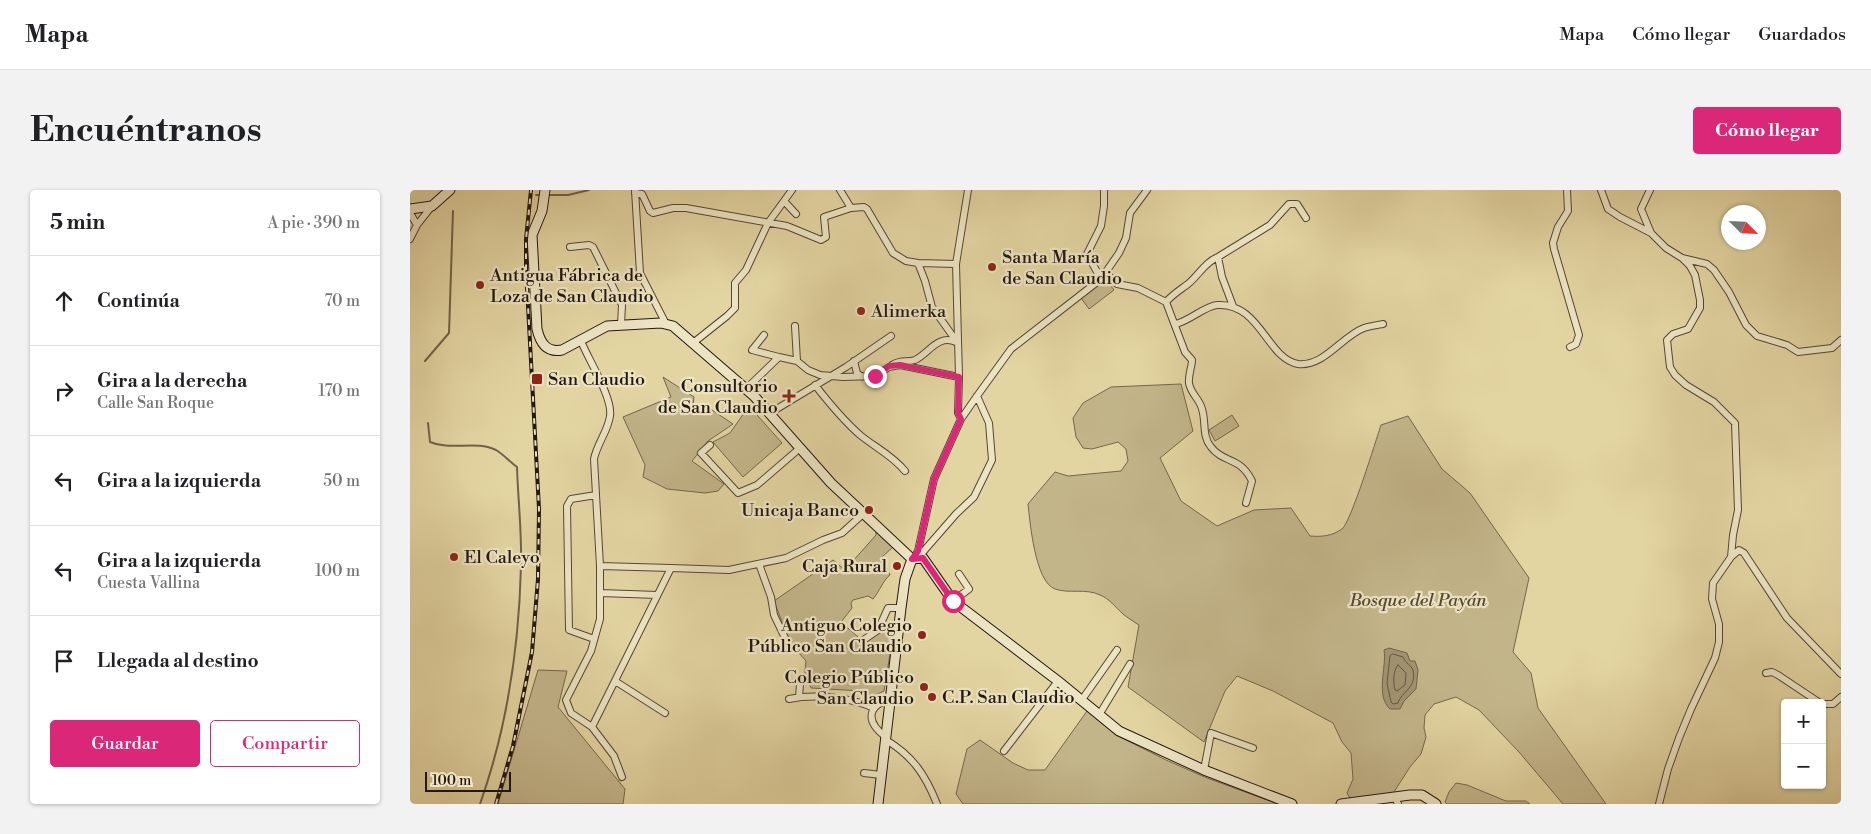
<!DOCTYPE html>
<html lang="es">
<meta charset="utf-8">
<style>
:root{--surface:#fff;--page:#f2f2f2;--text:#202124;--muted:#757577;--line:#e0e0e0;--accent:#db2777}
body{margin:0;font-family:"Libre Bodoni",serif;background:var(--page);color:var(--text)}
.controls{position:absolute;right:15px;bottom:15px;display:grid;overflow:hidden;border-radius:5px;box-shadow:0 1px 4px #0004}
.controls button{width:45px;height:45px;display:grid;place-items:center;padding:0;border:0;border-bottom:1px solid var(--line);background:var(--surface);color:var(--text);font:25px sans-serif}
.compass{position:absolute;left:1311px;top:15px;width:45px;height:45px;border-radius:50%;background:var(--surface);box-shadow:0 1px 4px #0004;rotate:114deg}
.scale{position:absolute;left:15px;bottom:12px;width:86px;box-sizing:border-box;padding-left:5px;border:2px solid #241712;border-top:0;font-size:14px;line-height:18px;white-space:nowrap;color:#241712;-webkit-text-stroke:4px #ede4c3;paint-order:stroke}
.stop{position:absolute;width:15px;height:15px;margin:-11px;border:4px solid #db2777;border-radius:50%;background:#fff}
.stop.end{background:#db2777;border-color:#fff;box-shadow:0 1px 5px #0008}
.list{margin:0;padding:0;list-style:none}
h2{display:flex;justify-content:space-between;align-items:center;height:65px;margin:0;padding:0 20px;font-size:21px}
h2 small{font-size:16px;font-weight:400;color:var(--muted)}
.list li{display:grid;grid-template-columns:32px 1fr auto;gap:15px;align-items:center;box-sizing:border-box;height:90px;padding:0 20px;border-top:1px solid var(--line)}
.list b{display:block;font-size:19px;white-space:nowrap}
.list p{margin:0;font-size:16px;white-space:nowrap;color:var(--muted)}
.list em{font-size:16px;font-style:normal;color:var(--muted)}
.actions{display:flex;gap:10px;padding:15px 20px}
.actions a{flex:1;padding:11px 0;border:1px solid var(--accent);border-radius:5px;text-align:center;font-size:18px;color:var(--accent)}
.actions .main{background:var(--accent);color:#fff}
.icon{flex:none;width:28px;height:28px;fill:none;stroke:currentColor;stroke-width:2;stroke-linecap:round;stroke-linejoin:round}
.map{position:relative;flex:none;width:1431px;height:614px;overflow:hidden;border-radius:5px}
header{display:flex;align-items:center;gap:30px;box-sizing:border-box;height:70px;padding:0 25px;background:var(--surface);border-bottom:1px solid var(--line)}
header strong{font-size:24px}
nav{display:flex;gap:28px;margin-inline-start:auto;font-size:18px}
.intro{display:flex;align-items:center;justify-content:space-between;box-sizing:border-box;height:120px;padding:0 30px}
h1{margin:0;font-size:35px}
.button{padding:12px 22px;border-radius:5px;background:var(--accent);color:#fff;font-size:18px;font-weight:700}
main{display:flex;gap:30px;padding:0 30px}
aside{flex:1;background:var(--surface);border-radius:5px;box-shadow:0 1px 4px #0004}
.map>svg:first-child{display:block}
</style>
<header>
<strong>Mapa</strong>
<nav><a>Mapa</a><a>Cómo llegar</a><a>Guardados</a></nav>
</header>
<div class="intro"><h1>Encuéntranos</h1><a class="button">Cómo llegar</a></div>
<main>
<aside>
<h2>5 min<small>A pie · 390 m</small></h2>
<ul class="list">
<li><svg class="icon" aria-label="ahead" viewBox="0 0 24 24"><path d="M12 20V5M6 11l6-6 6 6"/></svg><div><b>Continúa</b></div><em>70 m</em></li>
<li><svg class="icon" aria-label="right" viewBox="0 0 24 24"><path d="M7 20v-9h11M14 6l5 5-5 5"/></svg><div><b>Gira a la derecha</b><p>Calle San Roque</p></div><em>170 m</em></li>
<li><svg class="icon" aria-label="left" viewBox="0 0 24 24"><path d="M17 20v-9H6M10 6l-5 5 5 5"/></svg><div><b>Gira a la izquierda</b></div><em>50 m</em></li>
<li><svg class="icon" aria-label="left" viewBox="0 0 24 24"><path d="M17 20v-9H6M10 6l-5 5 5 5"/></svg><div><b>Gira a la izquierda</b><p>Cuesta Vallina</p></div><em>100 m</em></li>
<li><svg class="icon" aria-label="arrive" viewBox="0 0 24 24"><path d="M6 21V4h12l-3 4 3 4H6"/></svg><div><b>Llegada al destino</b></div></li>
</ul>
<div class="actions"><a class="main">Guardar</a><a>Compartir</a></div>
</aside>
<div class="map">
<svg width="1431" height="614" viewBox="0 0 1431 614">
<rect width="100%" height="100%" fill="#e3d5a2"/>
<filter id="stains"><feTurbulence type="fractalNoise" baseFrequency=".004" numOctaves="4"/><feColorMatrix values="0 0 0 0 .2 0 0 0 0 .09 0 0 0 0 .02 0 0 0 .5 -.17"/></filter>
<radialGradient id="worn" r=".72"><stop offset=".6" stop-color="#630" stop-opacity="0"/><stop offset="1" stop-color="#630" stop-opacity=".3"/></radialGradient>
<path fill="#c3b58a" stroke="#74664e" d="M696 89 704 100 679 119 671 108Z
M253 187 284 207 283 216 294 224 299 218 323 234 298 251 282 271 314 294 308 301 295 303 257 299 233 287 235 275 213 227 261 207Z
M771 194 783 241 750 268 771 311 807 336 844 320 881 318 900 346C912 347 922 346 932 339 941 332 966 250 971 235L998 226 1032 279 1060 303 1119 388 1103 462 1121 483 1128 518 1196 614H1153L1109 562 1069 520 1046 507 1024 514 1015 525 1014 538 1016 547 1011 564 1000 577 982 605 941 610 937 603 943 589 941 563 932 552 923 533 863 501 827 486 815 501 794 552 718 497 729 435C724 432 718 428 713 424 705 417 700 409 690 405 676 398 659 404 645 399 625 392 620 332 618 314L645 282 658 286 711 281 718 271 716 259 708 252 682 259 673 258 666 247 663 228 673 213 701 197Z
M339 216 372 253 333 287 303 252 320 243Z
M822 225 829 236 805 251 799 240Z
M466 341 483 357 472 367 480 385C474 389 469 402 463 409L458 406 443 410 441 413 442 418 431 432 448 447 450 454 457 451 471 437 484 439 474 501 463 506 451 501 401 498 399 493 394 492 396 471 380 453 364 411 423 370 435 380 466 345Z
M128 480 157 481 148 517 215 599 213 614H88Z
M677 521 706 545 756 570 797 588 868 614H553L546 604 557 559 570 550 603 573 618 580H635Z
M1046 593 1057 595 1096 611H1116L1120 614H1037L1035 612 1039 602Z"/>
<path fill="#a29471" stroke="#70624b" d="M979 458 997 463 1000 471H1005L1008 480 1006 499 994 511 990 519H980C965 505 977 477 974 460Z"/>
<g fill="none" stroke-linecap="round" stroke-linejoin="round">
<path stroke="#635642" stroke-width="1" d="M983 464 993 467C996 474 1001 475 1003 480 1007 498 992 501 988 513L983 514 981 512 977 493 980 466Z
M988 475 996 483 995 495 987 501 985 500C983 493 983 480 988 475Z"/>
<path stroke="#70624b" stroke-width="2" d="M126 5H132
M137 5H158L179 0
M15 171 39 143 43 21
M18 233 20 252C40 261 66 250 86 260 93 264 100 272 107 277 108 310 112 343 111 376 109 457 97 538 70 614"/>
<defs>
<path id="street" d="M225 0 230 83 256 134
M430 0 441 18 454 17 457 19 483 63 496 71 508 73 515 91 522 117 547 152
M1157 0 1158 21 1148 37 1143 53 1144 59 1169 145 1166 154 1160 157
M1191 0 1198 19 1210 27 1241 43
M1240 0 1231 19 1241 43 1256 58 1272 68 1297 74 1304 80 1319 102 1336 135 1347 146 1377 155 1388 162 1422 158 1431 150
M225 3 232 4 240 21 243 23 263 18H276L377 36 411 50 416 47 414 27 441 18
M374 11 386 24
M0 23 7 35
M0 49 7 35 22 16
M160 57 179 55 183 57 212 115 211 135
M808 67 860 35 879 14H887L896 28
M508 73 546 74
M696 83 707 94 728 98 756 112 775 162 782 170C782 177 778 185 779 193 780 202 788 208 791 216 797 230 791 245 801 257 814 274 830 266 842 291L836 313
M691 89 677 64 691 36 694 16V0
M756 112C763 104 770 100 778 94 789 85 795 72 808 67L812 87 823 116
M766 134C781 130 795 116 807 115 850 112 857 169 888 174 914 177 932 146 954 138 960 136 967 135 973 134
M385 136 387 171 398 180 410 185 433 187 465 186 479 177 490 175 549 187
M171 151C178 169 203 208 200 226 198 241 187 254 184 269L190 376V429L181 461 156 510 161 523 182 537 261 378 319 380 376 368 413 350 432 343 453 324
M283 153 317 126 325 118V93L336 80 358 33 382 0
M369 167 387 171
M444 171 447 183 452 187
M482 175C492 169 496 173 505 170 519 163 528 144 546 152
M405 195C419 213 433 230 450 245 466 258 482 265 495 281
M336 199 369 167 342 160 354 145
M360 223 436 177 481 146
M551 229 548 223 549 187 546 74 558 0
M300 255 291 263 328 303 347 295 390 258
M505 367 512 363 546 324 564 307 582 270 579 233 567 206
M1321 367 1329 360 1334 363 1377 428 1431 484
M504 368 508 361 524 289 551 229 567 206 601 159 691 89 709 63 716 48 720 23 737 0
M349 374 361 407 364 425 377 452
M190 376 261 378
M191 403 247 405
M543 411 559 399 549 384
M184 449 159 440 157 316 161 309 186 305
M452 451 468 440 478 418H491
M1356 483 1362 482 1368 485 1410 513
M205 491 255 523
M389 507 390 494
M379 509C404 504 441 507 464 518
M671 511 707 460
M1412 514H1423L1431 507
M689 525 720 474
M182 537 204 566 212 587
M476 547C457 533 455 517 480 509
M476 550C503 566 516 586 527 614
M594 561 648 491
M794 580 801 543 843 558
M454 583 471 585
M985 607 988 614
M1249 614 1258 579 1269 548 1281 519 1305 468 1309 452V434L1302 409 1303 393 1321 367 1323 345 1328 320 1325 233 1304 212 1276 195 1265 185 1260 177 1257 150 1263 144 1278 139 1290 118V110L1285 85 1280 76 1272 68"/>
<path id="secondary" d="M135 0 132 21 122 45 127 139C130 152 136 163 152 160L197 136 251 133 263 136 344 206 421 293 502 369
M0 19 22 16 40 0
M502 369 513 368 543 411 648 491 709 541 794 580 882 614
M468 614 491 418 495 389 502 369
M931 614 1000 605H1012L1026 614"/>
</defs>
<use href="#street" stroke="#544636" stroke-width="8"/>
<use href="#secondary" stroke="#241712" stroke-width="11"/>
<use href="#street" stroke="#ede4c3" stroke-width="6"/>
<use href="#secondary" stroke="#ede4c3" stroke-width="9"/>
<defs>
<path id="rail" d="M86 614 103 556 122 462 128 389 129 319 116 79V49L121 0"/>
</defs>
<use href="#rail" stroke="#241712" stroke-width="4"/>
<use href="#rail" stroke="#ede4c3" stroke-width="2" stroke-dasharray="5.5" stroke-linecap="butt"/>
</g>
<g fill="none" stroke-linecap="round" stroke-linejoin="round">
<path stroke="#db2777" stroke-width="6" d="M465 186 479 176 490 175 549 187 548 223 551 229 524 289 508 361 502 369 513 368 543 411"/>
</g>
<g fill="#8f2418" stroke="#ede4c3" stroke-width="2">
<circle cx="582" cy="77" r="5"/>
<circle cx="70" cy="95" r="5"/>
<circle cx="451" cy="121" r="5"/>
<rect x="121" y="183" width="12" height="12" rx="2.5"/>
<path d="M376.5 198.5h5v5h5v5h-5v5h-5v-5h-5v-5h5z"/>
<circle cx="459" cy="320" r="5"/>
<circle cx="44" cy="367" r="5"/>
<circle cx="487" cy="376" r="5"/>
<circle cx="512" cy="445" r="5"/>
<circle cx="514" cy="497" r="5"/>
<circle cx="522" cy="507" r="5"/>
</g>
<g text-anchor="middle" stroke-width="4.5" stroke-linejoin="round" paint-order="stroke">
<g font-size="18" fill="#241712" stroke="#ede4c3" text-anchor="start">
<text x="592" y="73">Santa María<tspan x="592" dy="21">de San Claudio</tspan></text>
<text x="80" y="91">Antigua Fábrica de<tspan x="80" dy="21">Loza de San Claudio</tspan></text>
<text x="461" y="127">Alimerka</text>
<text x="138" y="195">San Claudio</text>
<text x="368" y="202" text-anchor="end">Consultorio<tspan x="368" dy="21">de San Claudio</tspan></text>
<text x="449" y="326" text-anchor="end">Unicaja Banco</text>
<text x="54" y="373">El Caleyo</text>
<text x="477" y="382" text-anchor="end">Caja Rural</text>
<text x="502" y="441" text-anchor="end">Antiguo Colegio<tspan x="502" dy="21">Público San Claudio</tspan></text>
<text x="504" y="493" text-anchor="end">Colegio Público<tspan x="504" dy="21">San Claudio</tspan></text>
<text x="532" y="513">C.P. San Claudio</text>
</g>
<g font-size="18" font-style="italic" fill="#544636" stroke="#ede4c3">
<text x="1008" y="416">Bosque del Payán</text>
</g>
</g>
<rect width="100%" height="100%" filter="url(#stains)"/>
<rect width="100%" height="100%" fill="url(#worn)"/>
</svg>
<div class="controls">
<button>+</button>
<button>−</button>
</div>
<svg class="compass" viewBox="-18 -18 36 36"><path d="M0-13l5 13h-10z" fill="#e53935"/><path d="M0 13l5-13h-10z" fill="#757577"/></svg>
<div class="scale">100 m</div>
<div class="stop" style="left:543px;top:411px"></div>
<div class="stop end" style="left:465px;top:186px"></div>
</div>
</main>
